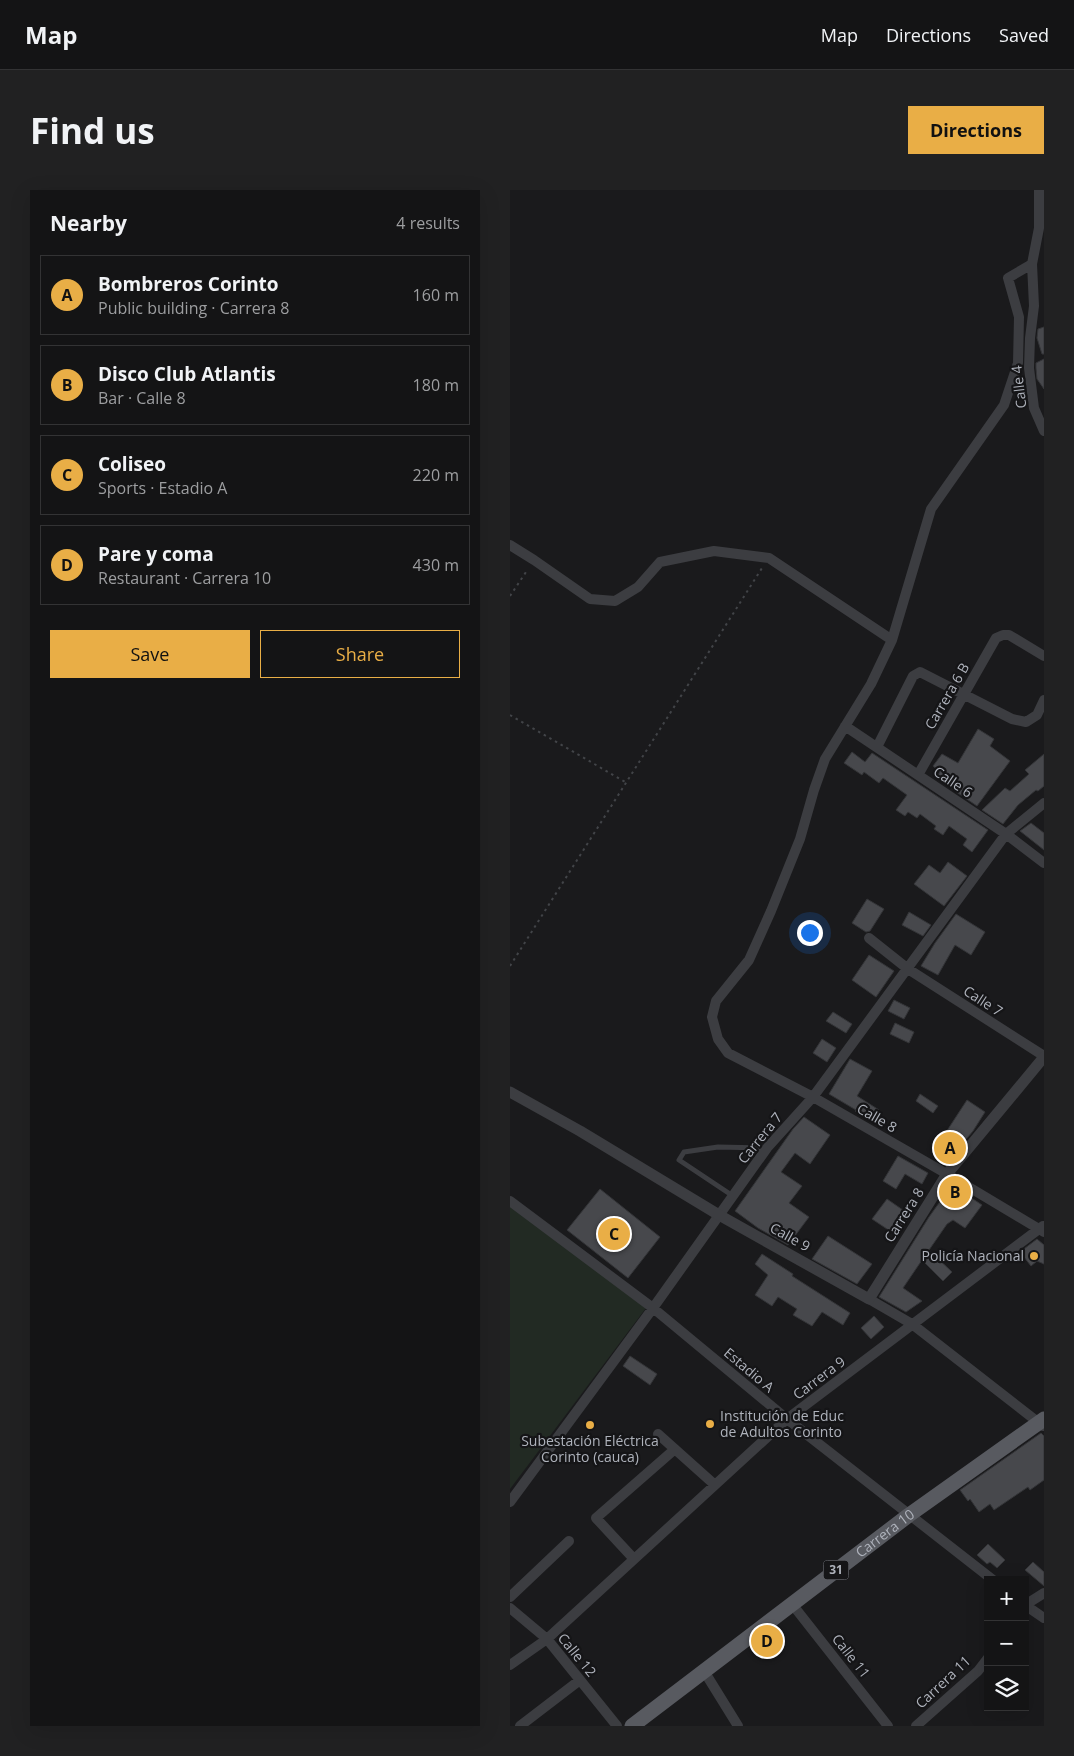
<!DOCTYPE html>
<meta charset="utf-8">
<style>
:root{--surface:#141415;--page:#212122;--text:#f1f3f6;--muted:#9d9ea0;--line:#333334;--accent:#e9ae46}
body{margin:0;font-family:"Open Sans",sans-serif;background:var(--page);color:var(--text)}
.controls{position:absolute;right:15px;bottom:15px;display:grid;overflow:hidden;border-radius:0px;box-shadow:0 5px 20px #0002}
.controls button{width:45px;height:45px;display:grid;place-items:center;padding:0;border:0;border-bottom:1px solid var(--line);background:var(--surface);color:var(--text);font:25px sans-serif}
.you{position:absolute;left:299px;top:742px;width:18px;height:18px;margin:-12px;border:4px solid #fff;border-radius:50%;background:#1a73e8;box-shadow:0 0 0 8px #1a73e833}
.badge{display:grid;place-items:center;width:32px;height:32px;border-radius:50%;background:var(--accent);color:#111;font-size:16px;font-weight:700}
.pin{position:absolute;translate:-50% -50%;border:2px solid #fff;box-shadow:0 1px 5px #0006}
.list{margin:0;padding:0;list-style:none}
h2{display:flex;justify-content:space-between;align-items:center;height:65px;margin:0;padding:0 20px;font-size:21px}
h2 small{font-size:16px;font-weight:400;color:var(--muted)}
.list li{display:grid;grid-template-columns:32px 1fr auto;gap:15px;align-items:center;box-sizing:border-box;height:80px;margin:0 10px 10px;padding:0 10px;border:1px solid var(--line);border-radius:0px}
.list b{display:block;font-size:19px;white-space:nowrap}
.list p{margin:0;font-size:16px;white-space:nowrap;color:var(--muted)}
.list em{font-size:16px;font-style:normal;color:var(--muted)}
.actions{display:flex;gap:10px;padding:15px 20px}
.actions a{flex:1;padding:11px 0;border:1px solid var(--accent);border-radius:0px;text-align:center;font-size:18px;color:var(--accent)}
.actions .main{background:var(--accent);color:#111}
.icon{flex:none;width:28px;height:28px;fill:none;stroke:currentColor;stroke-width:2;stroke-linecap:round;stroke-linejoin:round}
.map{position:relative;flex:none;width:534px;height:1536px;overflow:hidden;border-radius:0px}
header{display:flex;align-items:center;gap:30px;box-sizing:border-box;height:70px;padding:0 25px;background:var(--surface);border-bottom:1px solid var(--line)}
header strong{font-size:24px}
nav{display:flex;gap:28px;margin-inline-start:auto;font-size:18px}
.intro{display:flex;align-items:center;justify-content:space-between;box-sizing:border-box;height:120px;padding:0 30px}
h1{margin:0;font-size:35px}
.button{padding:12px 22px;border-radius:0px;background:var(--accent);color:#111;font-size:18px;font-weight:700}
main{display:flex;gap:30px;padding:0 30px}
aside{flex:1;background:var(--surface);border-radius:0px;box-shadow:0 5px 20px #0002}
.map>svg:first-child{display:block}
</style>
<header>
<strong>Map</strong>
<nav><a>Map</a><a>Directions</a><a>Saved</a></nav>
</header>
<div class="intro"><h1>Find us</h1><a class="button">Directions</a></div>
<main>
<aside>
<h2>Nearby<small>4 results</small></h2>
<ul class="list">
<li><span class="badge">A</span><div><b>Bombreros Corinto</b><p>Public building · Carrera 8</p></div><em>160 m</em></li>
<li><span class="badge">B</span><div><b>Disco Club Atlantis</b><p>Bar · Calle 8</p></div><em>180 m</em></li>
<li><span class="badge">C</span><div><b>Coliseo</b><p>Sports · Estadio A</p></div><em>220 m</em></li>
<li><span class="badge">D</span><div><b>Pare y coma</b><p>Restaurant · Carrera 10</p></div><em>430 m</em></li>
</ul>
<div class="actions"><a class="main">Save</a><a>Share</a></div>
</aside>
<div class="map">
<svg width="534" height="1536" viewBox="0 0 534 1536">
<rect width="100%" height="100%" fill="#1a1a1c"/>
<path fill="#222a23" d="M0 1016 136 1118 0 1299Z"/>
<path fill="#47484c" stroke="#343538" d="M534 137V164H532L527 148 528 139Z
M534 169V199L527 189 526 178V173Z
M468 539 484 549 480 556 500 571 467 616 426 588 430 582 423 576 432 564 448 573Z
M342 562 355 572 362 563 478 640 462 662 453 655 457 649 439 636 433 645 424 639 426 636 410 624 407 628 398 622 395 626 386 620 397 605 373 588 369 593 354 582 352 585 334 573Z
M534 564V596L528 601 526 600 508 615 493 634 472 620 495 598 500 601 519 584 515 580Z
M521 633 534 643V660L510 641Z
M438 672 457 686 434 716 404 694 419 675 430 683Z
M357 709 374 719 360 741 356 742 342 733Z
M399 722 421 735 413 746 392 735Z
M446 724 475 742 461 765 445 755 428 785 411 776 425 753Z
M359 765 384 781 366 807 342 790Z
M384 810 400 818 394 829 378 821Z
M323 822 342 834 336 843 316 831Z
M385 833 404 842 399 853 380 844Z
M312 849 326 858 317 872 303 863Z
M340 869 362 881 347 906 369 920 362 931 345 921 346 920 319 904Z
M410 904 428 916 423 923 406 911Z
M457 910 475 922 463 941 442 966 427 956Z
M294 927 320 945 300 974 285 963 271 982 292 996 279 1013 299 1027 278 1055 248 1038 225 1021 283 939Z
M388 966 418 983 412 994 395 984 386 999 373 991Z
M442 995 472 1015 455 1038 443 1030 437 1034 419 1060 442 1082 433 1091 412 1070 393 1098 412 1111 396 1122 369 1107 419 1027Z
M90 999 150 1047 118 1088 57 1040Z
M377 1009 400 1025 386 1045 362 1029Z
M318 1046 362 1074 347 1094 302 1069Z
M527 1049 534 1055V1074L527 1071 521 1076 510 1062Z
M252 1064 283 1084 282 1086 340 1123 333 1135 312 1122 302 1136 283 1125 287 1119 268 1107 262 1116 245 1105 258 1085 245 1074Z
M364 1126 374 1137 361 1149 351 1138Z
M120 1166 147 1184 140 1195 113 1176Z
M531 1243 534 1246V1290L520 1300 518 1297 484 1320 480 1314 469 1322 460 1309 458 1311 450 1300Z
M478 1354 495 1370 487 1378 480 1372 477 1374 467 1365Z
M523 1372 534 1382V1396L515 1380Z"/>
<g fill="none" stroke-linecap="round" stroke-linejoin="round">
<path stroke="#424448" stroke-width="2" stroke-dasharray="2.5 4" stroke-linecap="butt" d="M0 406 18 379
M0 525 117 593
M0 776 252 378"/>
<path stroke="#3c3d41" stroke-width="5" d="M223 1006 169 970 174 962 208 957 257 958"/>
<path stroke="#3c3d41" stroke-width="10" d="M529 0V38L522 74 498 88 509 127 508 173 494 215 421 319 382 450 361 494 315 569 304 600 290 649 261 721 239 770 206 811 202 827 208 849 218 863 303 907 437 984 534 1042
M522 74 524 116 520 148 519 178 524 218 534 241
M0 355 24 370 80 409 105 411 128 397 150 372 204 361 259 368 382 450
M335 536 496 644 534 673
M367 557 403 486 410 482 502 529 516 532 527 525 534 510
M408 585 486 448 493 445H499L534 466
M359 748 398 779 534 866
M0 1011 143 1118 277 1229 483 1390
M359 1109 402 1134 533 1236
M148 1244 205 1295
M0 1312 143 1118 257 958 303 907 496 644 534 613
M124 1369 86 1328 165 1259
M0 1407 59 1351
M282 1414 378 1536
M515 1415 534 1428
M515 1415 534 1403
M0 1418 37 1449 107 1536
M0 1475 37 1449 277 1229 533 1036
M194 1481 228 1536
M10 1536 70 1490
M406 1536 468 1481 478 1468"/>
<path stroke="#3c3d41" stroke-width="11" d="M0 902 70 941 209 1025 359 1109 437 984 534 867"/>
<path stroke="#585a60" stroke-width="15" id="s1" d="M122 1536 399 1325 534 1229"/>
</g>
<g fill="#e9ae46" stroke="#151517" stroke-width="2">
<circle cx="524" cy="1066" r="5"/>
<circle cx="200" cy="1234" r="5"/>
<circle cx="80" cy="1235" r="5"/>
</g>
<g text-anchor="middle" stroke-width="4.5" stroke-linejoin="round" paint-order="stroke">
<rect fill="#151517" stroke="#80838a" stroke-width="1" x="313.5" y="1370.5" width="25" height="19" rx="4"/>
<g font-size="12" font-weight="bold" fill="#aeb2bb">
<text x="326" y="1384">31</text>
</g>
<g font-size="14" fill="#aeb2bb" stroke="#151517">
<text transform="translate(509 197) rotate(-97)" y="5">Calle 4</text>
<text transform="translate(437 506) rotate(-60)" y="5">Carrera 6 B</text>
<text transform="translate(443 592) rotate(34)" y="5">Calle 6</text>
<text transform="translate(473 811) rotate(33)" y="5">Calle 7</text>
<text transform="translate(367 928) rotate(30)" y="5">Calle 8</text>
<text transform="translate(250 948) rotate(-51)" y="5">Carrera 7</text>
<text transform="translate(394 1025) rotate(-58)" y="5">Carrera 8</text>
<text transform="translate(280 1047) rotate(29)" y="5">Calle 9</text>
<text transform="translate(239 1180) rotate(40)" y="5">Estadio A</text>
<text transform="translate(309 1188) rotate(-37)" y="5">Carrera 9</text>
<text dy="5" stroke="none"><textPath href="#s1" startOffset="318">Carrera 10</textPath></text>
<text transform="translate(67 1465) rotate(51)" y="5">Calle 12</text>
<text transform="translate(341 1466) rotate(52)" y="5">Calle 11</text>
<text transform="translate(433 1492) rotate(-43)" y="5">Carrera 11</text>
</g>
<g font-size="14" fill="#aeb2bb" stroke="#151517" text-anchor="end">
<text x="514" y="1071">Policía Nacional</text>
<text x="210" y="1231" text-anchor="start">Institución de Educ<tspan x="210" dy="16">de Adultos Corinto</tspan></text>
<text x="80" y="1256" text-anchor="middle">Subestación Eléctrica<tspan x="80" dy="16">Corinto (cauca)</tspan></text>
</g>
</g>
</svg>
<div class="controls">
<button>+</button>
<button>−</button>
<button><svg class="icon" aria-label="layers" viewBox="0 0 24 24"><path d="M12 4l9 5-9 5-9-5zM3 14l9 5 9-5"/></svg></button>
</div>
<div class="you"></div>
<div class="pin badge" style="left:440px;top:958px">A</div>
<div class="pin badge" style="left:445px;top:1002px">B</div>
<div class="pin badge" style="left:104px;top:1044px">C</div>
<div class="pin badge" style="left:257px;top:1451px">D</div>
</div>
</main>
